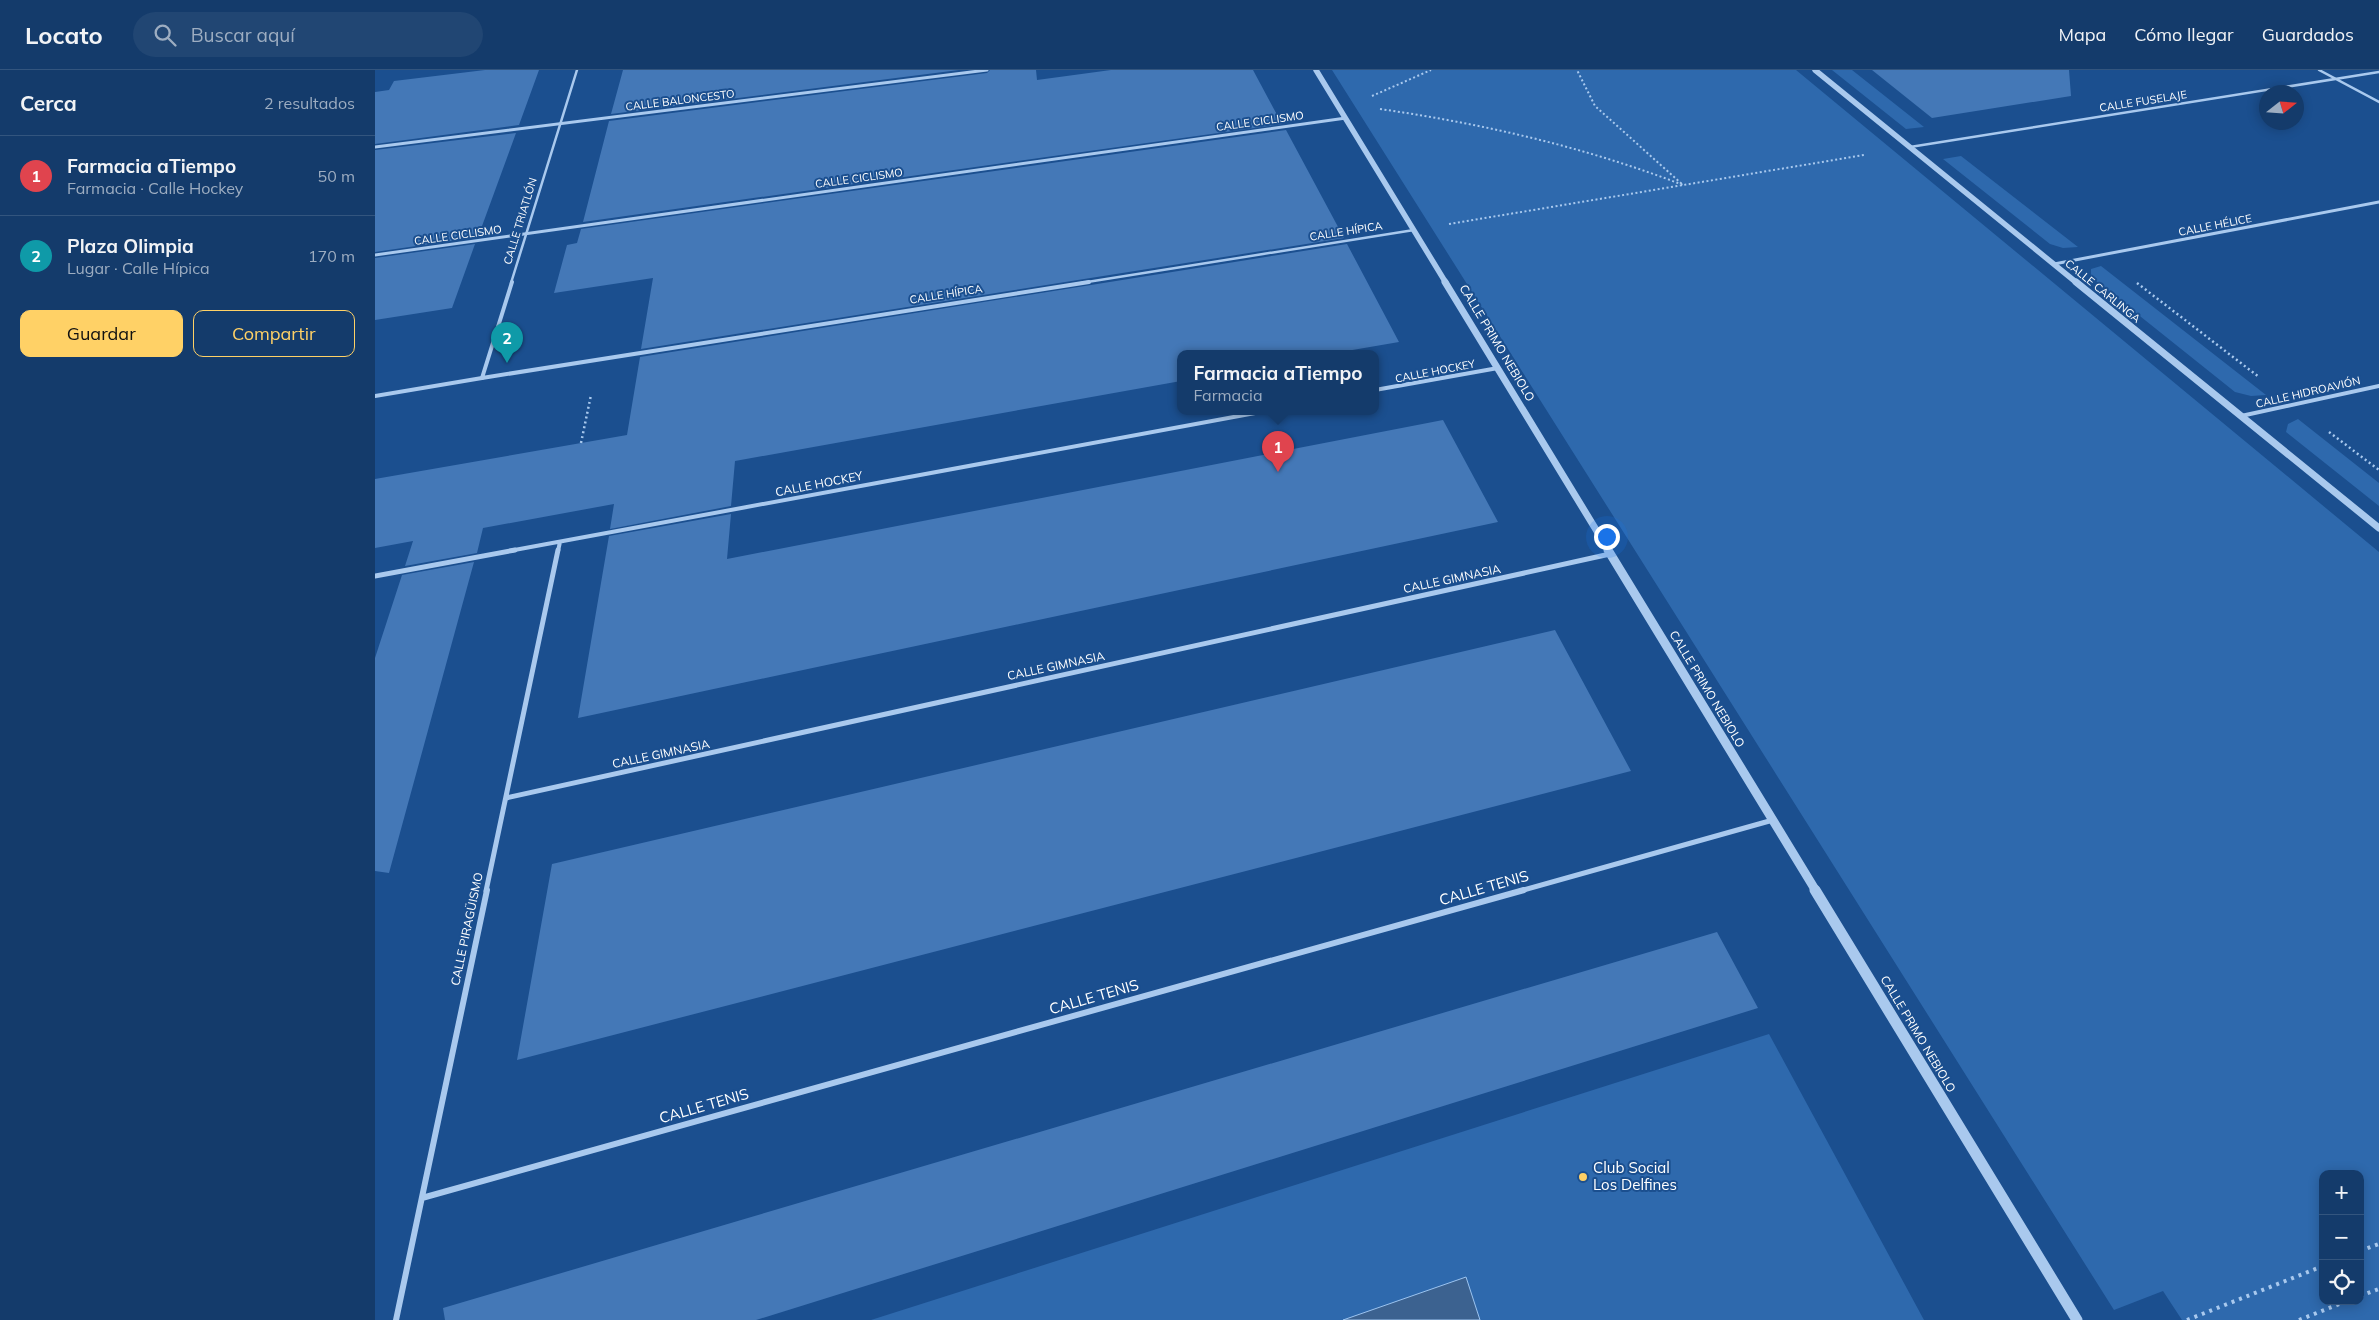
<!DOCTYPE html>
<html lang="es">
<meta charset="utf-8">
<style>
:root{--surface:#143b6b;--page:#214673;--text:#f1f3f6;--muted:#9dadc1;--line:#33557e;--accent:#ffd166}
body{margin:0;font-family:Mulish,sans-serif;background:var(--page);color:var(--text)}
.controls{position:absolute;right:15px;bottom:15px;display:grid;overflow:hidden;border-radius:10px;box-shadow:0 2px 12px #0003}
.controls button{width:45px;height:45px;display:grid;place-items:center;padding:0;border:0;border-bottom:1px solid var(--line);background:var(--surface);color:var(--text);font:25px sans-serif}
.compass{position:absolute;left:1884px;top:15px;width:45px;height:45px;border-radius:50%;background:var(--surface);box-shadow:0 2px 12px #0003;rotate:73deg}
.you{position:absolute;left:1231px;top:466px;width:18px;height:18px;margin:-12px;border:4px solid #fff;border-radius:50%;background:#1a73e8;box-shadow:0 0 0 8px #1a73e833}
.badge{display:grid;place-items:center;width:32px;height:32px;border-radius:50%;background:var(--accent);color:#fff;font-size:16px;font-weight:700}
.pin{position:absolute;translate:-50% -41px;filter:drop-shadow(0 1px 2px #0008)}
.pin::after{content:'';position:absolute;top:26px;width:18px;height:15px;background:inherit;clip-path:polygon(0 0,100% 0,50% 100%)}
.popup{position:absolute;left:802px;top:280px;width:202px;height:65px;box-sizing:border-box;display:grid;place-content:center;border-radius:10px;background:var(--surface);filter:drop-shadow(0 1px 4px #0005);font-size:16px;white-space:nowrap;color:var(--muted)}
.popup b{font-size:19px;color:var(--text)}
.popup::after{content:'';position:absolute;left:50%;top:100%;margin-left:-10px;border:10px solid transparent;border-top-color:var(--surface)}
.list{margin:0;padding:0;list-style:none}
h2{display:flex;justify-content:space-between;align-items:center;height:65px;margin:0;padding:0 20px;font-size:21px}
h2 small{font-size:16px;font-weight:400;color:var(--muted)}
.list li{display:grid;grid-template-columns:32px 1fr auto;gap:15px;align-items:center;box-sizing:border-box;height:80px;padding:0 20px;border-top:1px solid var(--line)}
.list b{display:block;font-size:19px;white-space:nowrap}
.list p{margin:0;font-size:16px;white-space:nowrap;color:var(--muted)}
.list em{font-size:16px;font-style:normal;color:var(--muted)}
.actions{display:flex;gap:10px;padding:15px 20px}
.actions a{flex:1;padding:11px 0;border:1px solid var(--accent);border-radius:10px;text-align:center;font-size:18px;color:var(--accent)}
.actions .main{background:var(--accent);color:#111}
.icon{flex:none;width:28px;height:28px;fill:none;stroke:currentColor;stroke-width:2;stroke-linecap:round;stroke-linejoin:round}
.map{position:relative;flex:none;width:2004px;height:1250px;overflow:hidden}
header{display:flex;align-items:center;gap:30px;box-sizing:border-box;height:70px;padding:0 25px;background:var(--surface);border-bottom:1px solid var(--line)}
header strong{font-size:24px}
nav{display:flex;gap:28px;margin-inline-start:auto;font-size:18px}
.search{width:350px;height:45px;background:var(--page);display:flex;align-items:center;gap:12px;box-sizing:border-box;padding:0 18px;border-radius:28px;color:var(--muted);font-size:19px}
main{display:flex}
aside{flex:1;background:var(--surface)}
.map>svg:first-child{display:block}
</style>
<header>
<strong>Locato</strong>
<div class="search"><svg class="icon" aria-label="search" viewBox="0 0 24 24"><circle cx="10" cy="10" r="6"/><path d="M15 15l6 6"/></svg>Buscar aquí</div>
<nav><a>Mapa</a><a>Cómo llegar</a><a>Guardados</a></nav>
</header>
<main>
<aside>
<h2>Cerca<small>2 resultados</small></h2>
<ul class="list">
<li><span class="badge" style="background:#e0444e">1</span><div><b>Farmacia aTiempo</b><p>Farmacia · Calle Hockey</p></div><em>50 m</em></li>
<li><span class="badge" style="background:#0f9aa8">2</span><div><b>Plaza Olimpia</b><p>Lugar · Calle Hípica</p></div><em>170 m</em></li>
</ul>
<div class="actions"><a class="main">Guardar</a><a>Compartir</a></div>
</aside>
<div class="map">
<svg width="2004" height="1250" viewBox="0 0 2004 1250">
<rect width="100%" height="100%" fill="#1b4f8f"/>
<path fill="#2e69ad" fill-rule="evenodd" d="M957 0H1421L2004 482V1250H1807L1788 1221 1739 1240ZM1948 1104H1985V1231H1948Z
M1457 0H1477L1549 57 1531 59Z
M1586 86 1703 177 1688 178 1675 174 1568 89Z
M1726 196 1891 325 1876 326 1860 322 1716 207V199Z
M1923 349 2004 413V436L1911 362 1913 354Z
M1394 964 1549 1250H496Z"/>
<path fill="#3c6290" stroke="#9cc4f0" d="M1091 1207 1105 1250H968Z"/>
<path fill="#4478b7" d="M110 0H164L144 55 0 74V22L14 20 19 11Z
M248 0H584L236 44Z
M615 0H661L662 10 736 0H878L907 54 208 152 234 51 612 3Z
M1497 0H1694L1696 26 1557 48Z
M911 60 969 168 266 279 278 208 179 223 192 175 202 173 206 159Z
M141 63 103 167 0 182V80Z
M100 174 77 238 0 250V188Z
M972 174 1024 272 960 283H806V311L360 391 356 436 235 459 239 434 108 458 102 483 30 496 38 471 0 478V409L252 365 265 287Z
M1068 350 1123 452 203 648 234 466 356 444 352 489Z
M99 492 14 803 0 801V588L27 505Z
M1180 560 1256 701 142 990 177 794Z
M1342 862 1383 938 381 1250H70L68 1238Z"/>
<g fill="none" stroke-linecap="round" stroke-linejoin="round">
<path stroke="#a9c9ee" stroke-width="2" stroke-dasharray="2 2.5" stroke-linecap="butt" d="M997 26 1056 0
M1005 39C1109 54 1210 77 1308 115L1220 36 1202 0
M1074 154 1489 85"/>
<path stroke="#a9c9ee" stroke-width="2.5" stroke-dasharray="2 3" stroke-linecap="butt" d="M1762 213 1884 307
M1954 362 2004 400
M206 373 216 325"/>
<path stroke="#a9c9ee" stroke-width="4" stroke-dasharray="3 5" stroke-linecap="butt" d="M1985 1181 2004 1174
M1985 1226 2004 1219
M1812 1250 1948 1196
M1924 1250 1972 1231"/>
<path stroke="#a9c9ee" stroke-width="2.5" d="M1944 0 2004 32
M1535 77 2004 2
M136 213 202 0
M706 213 1039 160"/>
<path stroke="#a9c9ee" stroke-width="4" d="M137 212 107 308 714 212"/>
<path stroke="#a9c9ee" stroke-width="3" d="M0 77 612 0
M0 185 971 48
M1679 194 2004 132"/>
<path stroke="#a9c9ee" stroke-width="4" d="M1000 320 1123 298
M0 326 107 308
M1866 346 2004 316
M134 481 891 341
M183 481 185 472"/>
<path stroke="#a9c9ee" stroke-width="5" d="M0 506 140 480
M131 728 1235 484
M111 821 183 480
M1145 821 1398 750"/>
<path stroke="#a9c9ee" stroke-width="6" d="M47 1128 1149 820
M21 1250 112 820"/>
<path stroke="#a9c9ee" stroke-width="5.5" d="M941 0 1071 213
M1440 0 1702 213"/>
<path stroke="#a9c9ee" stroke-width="7" d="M1070 212 1234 481
M1701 212 2004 458"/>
<path stroke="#a9c9ee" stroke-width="9" d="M1233 480 1441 821"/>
<path stroke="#a9c9ee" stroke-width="11" d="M1440 820 1702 1250"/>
</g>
<circle fill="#ffd166" stroke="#1b4f8f" stroke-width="2" cx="1208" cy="1107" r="5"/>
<g text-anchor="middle" stroke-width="4" stroke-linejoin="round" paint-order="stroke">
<g font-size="11" fill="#fff" stroke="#1b4f8f">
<text transform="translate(305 30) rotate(-7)" y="4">CALLE BALONCESTO</text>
<text transform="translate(1768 31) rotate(-9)" y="4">CALLE FUSELAJE</text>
<text transform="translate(885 51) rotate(-8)" y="4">CALLE CICLISMO</text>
<text transform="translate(484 108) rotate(-8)" y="4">CALLE CICLISMO</text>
<text transform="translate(145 151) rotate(-73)" y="4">CALLE TRIATLÓN</text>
<text transform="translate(1840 155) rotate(-11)" y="4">CALLE HÉLICE</text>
<text transform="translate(971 161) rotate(-9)" y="4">CALLE HÍPICA</text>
<text transform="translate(83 165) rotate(-8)" y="4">CALLE CICLISMO</text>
<text transform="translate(1728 221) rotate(39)" y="4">CALLE CARLINGA</text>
<text transform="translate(571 224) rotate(-9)" y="4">CALLE HÍPICA</text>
<text transform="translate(1060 301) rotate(-11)" y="4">CALLE HOCKEY</text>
<text transform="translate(1933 322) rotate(-13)" y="4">CALLE HIDROAVIÓN</text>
</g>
<g font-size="12" fill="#fff" stroke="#1b4f8f">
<text transform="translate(1122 273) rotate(59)" y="4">CALLE PRIMO NEBIOLO</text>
<text transform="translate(444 414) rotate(-11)" y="4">CALLE HOCKEY</text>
<text transform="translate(1077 509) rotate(-12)" y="4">CALLE GIMNASIA</text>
<text transform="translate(681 596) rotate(-12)" y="4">CALLE GIMNASIA</text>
<text transform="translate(1332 619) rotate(59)" y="4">CALLE PRIMO NEBIOLO</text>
<text transform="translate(286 684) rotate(-12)" y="4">CALLE GIMNASIA</text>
<text transform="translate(92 859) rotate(-78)" y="4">CALLE PIRAGÜISMO</text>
<text transform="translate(1543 964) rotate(59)" y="4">CALLE PRIMO NEBIOLO</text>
</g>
<g font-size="15" fill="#fff" stroke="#1b4f8f">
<text transform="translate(1109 818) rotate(-16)" y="5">CALLE TENIS</text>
<text transform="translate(719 927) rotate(-16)" y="5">CALLE TENIS</text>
<text transform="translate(329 1036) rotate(-16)" y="5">CALLE TENIS</text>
</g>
<g font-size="15" fill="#fff" stroke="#1b4f8f" text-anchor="start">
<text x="1218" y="1103">Club Social<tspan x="1218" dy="17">Los Delfines</tspan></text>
</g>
</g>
</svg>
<div class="controls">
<button>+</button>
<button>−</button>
<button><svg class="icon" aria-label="locate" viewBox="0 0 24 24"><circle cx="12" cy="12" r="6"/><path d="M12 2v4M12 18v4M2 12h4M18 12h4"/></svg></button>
</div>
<svg class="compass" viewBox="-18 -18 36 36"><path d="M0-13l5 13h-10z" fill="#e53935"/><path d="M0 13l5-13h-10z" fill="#9dadc1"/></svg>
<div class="you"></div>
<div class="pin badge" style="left:903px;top:402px;background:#e0444e">1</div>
<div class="popup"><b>Farmacia aTiempo</b>Farmacia</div>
<div class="pin badge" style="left:132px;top:293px;background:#0f9aa8">2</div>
</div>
</main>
